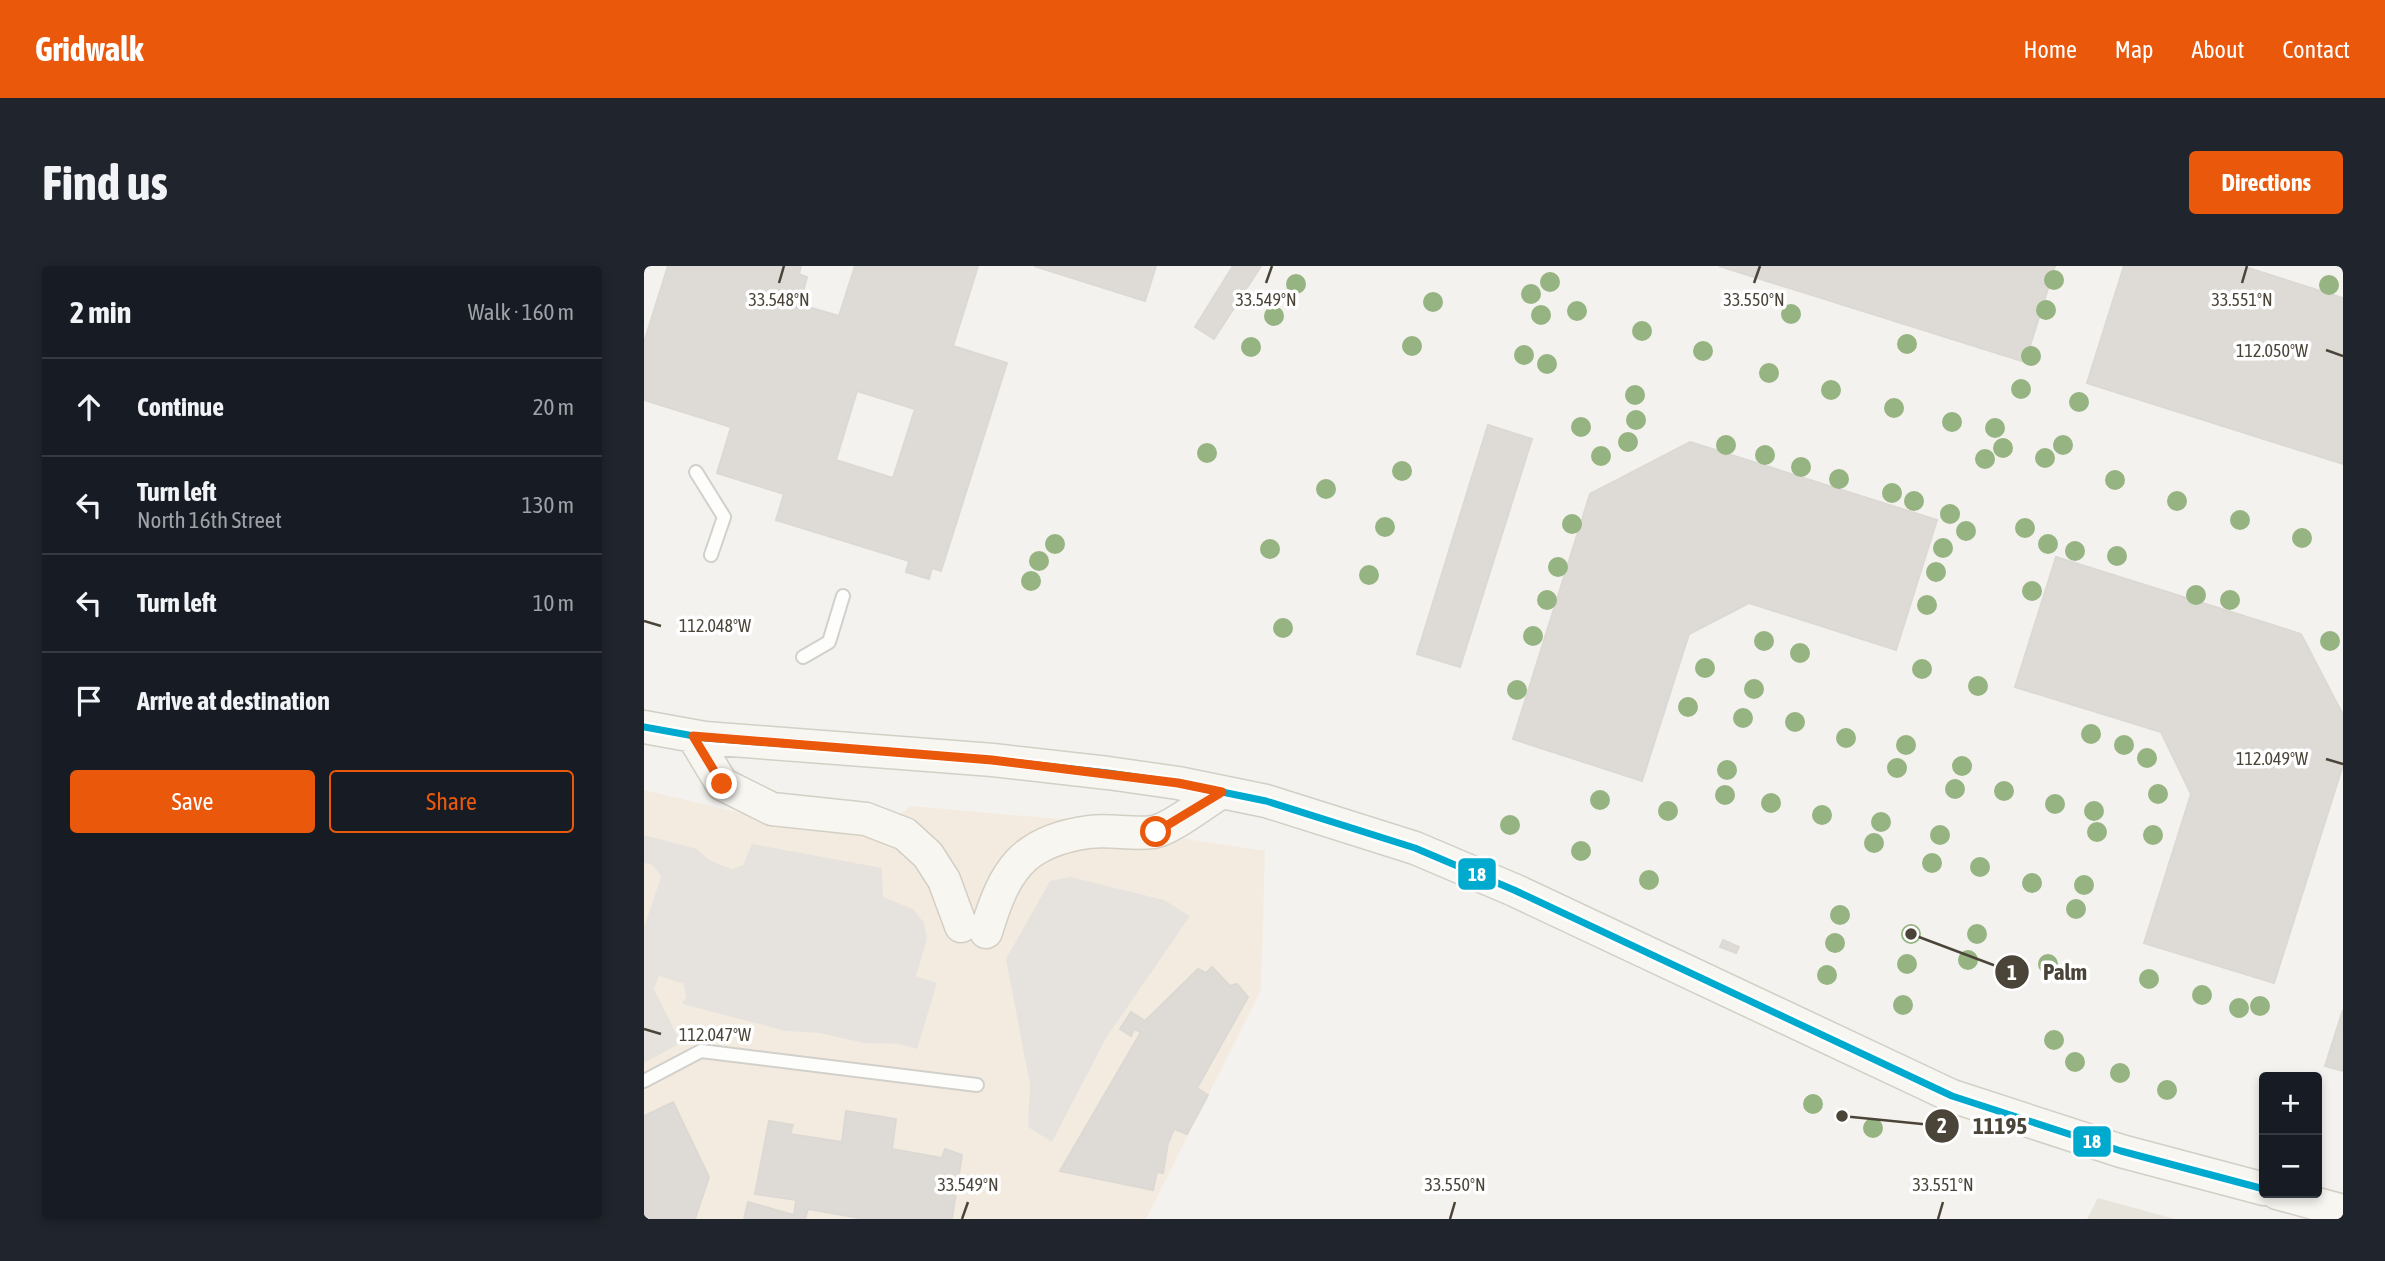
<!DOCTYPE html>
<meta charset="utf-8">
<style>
:root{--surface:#171b24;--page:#20242c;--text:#f1f3f6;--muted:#9ea1a6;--line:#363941;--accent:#ea580c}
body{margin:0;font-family:"Asap Condensed",sans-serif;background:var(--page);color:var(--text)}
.controls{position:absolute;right:21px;bottom:21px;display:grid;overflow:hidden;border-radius:7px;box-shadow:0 4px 10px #0003}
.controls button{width:63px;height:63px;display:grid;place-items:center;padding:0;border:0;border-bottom:2px solid var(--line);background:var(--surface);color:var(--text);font:35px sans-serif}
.stop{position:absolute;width:21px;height:21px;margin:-16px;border:5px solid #ea580c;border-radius:50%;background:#fff}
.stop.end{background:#ea580c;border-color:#fff;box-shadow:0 2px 7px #0008}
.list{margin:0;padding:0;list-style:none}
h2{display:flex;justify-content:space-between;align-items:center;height:91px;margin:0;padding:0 28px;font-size:30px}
h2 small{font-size:23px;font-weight:400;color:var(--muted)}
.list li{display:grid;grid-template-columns:46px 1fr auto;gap:21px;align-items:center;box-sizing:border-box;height:98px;padding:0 28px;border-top:2px solid var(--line)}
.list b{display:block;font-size:26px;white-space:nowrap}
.list p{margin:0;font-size:23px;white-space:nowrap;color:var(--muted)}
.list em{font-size:23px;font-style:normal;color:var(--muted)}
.actions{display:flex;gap:14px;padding:21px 28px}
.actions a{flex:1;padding:16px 0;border:2px solid var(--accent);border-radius:7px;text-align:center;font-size:24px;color:var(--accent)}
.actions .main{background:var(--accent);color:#fff}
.icon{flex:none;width:38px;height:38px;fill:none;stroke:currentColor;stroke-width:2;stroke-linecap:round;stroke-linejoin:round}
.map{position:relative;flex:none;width:1699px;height:953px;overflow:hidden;border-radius:7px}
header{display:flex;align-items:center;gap:42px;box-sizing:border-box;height:98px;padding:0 35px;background:var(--accent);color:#fff}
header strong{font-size:33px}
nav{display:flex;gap:38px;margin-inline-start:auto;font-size:24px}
.intro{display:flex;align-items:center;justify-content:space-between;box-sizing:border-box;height:168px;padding:0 42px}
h1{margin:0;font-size:49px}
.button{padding:18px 32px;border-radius:7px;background:var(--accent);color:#fff;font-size:24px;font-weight:700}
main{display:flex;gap:42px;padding:0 42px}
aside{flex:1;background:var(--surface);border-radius:7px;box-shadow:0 4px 10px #0003}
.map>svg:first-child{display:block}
</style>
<header>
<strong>Gridwalk</strong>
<nav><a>Home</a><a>Map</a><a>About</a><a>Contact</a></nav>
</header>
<div class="intro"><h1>Find us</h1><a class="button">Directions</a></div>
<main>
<aside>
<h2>2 min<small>Walk · 160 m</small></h2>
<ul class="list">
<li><svg class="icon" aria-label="ahead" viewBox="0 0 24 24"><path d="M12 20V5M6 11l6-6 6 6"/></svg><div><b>Continue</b></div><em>20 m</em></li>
<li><svg class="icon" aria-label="left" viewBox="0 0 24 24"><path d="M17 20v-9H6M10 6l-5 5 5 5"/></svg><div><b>Turn left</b><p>North 16th Street</p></div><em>130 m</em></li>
<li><svg class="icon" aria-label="left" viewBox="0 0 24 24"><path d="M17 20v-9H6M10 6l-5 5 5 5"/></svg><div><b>Turn left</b></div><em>10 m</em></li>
<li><svg class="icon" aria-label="arrive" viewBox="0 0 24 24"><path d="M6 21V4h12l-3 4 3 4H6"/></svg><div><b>Arrive at destination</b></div></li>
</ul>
<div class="actions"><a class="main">Save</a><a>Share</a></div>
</aside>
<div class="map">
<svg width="1699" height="953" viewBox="0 0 1699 953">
<rect width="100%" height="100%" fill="#f4f2ee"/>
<path fill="#e7e4dc" d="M1454 932 1531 953H1443Z"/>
<path fill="#f3ebdf" d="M0 524 113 551 229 568 267 540 414 553 621 585 617 724 502 953H0Z"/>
<path fill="#e6e3df" d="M0 569 53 583 65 594 87 603 99 599 108 578 238 602 239 631 269 643 280 657 283 673 272 710 293 717 273 783 256 778 219 777 176 767 142 765 38 738 42 731 40 718 15 710 10 723 37 777 0 797V661L17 611 9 599 0 597Z
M427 611 520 634 546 650 462 772 408 876 384 861 386 819 362 693 406 615Z"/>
<path fill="#dedbd6" stroke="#dcd9d4" stroke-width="2" fill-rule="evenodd" d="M24 0H157L155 8 163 11 157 33 163 34 161 40 195 50 211 0H334L309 80 363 97 297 305 288 302 285 313 262 306 265 295 132 254 140 228 73 207 87 161 0 134V76ZM213 125 271 143 249 212 192 194Z
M390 0H512L501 35Z
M589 0H617L570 73 551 61Z
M1075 0H1411L1381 96Z
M1480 0H1598L1699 32V198L1443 117Z
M844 159 888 173 816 401 773 388Z
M1046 176 1293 254 1252 384 1105 337 1045 368 998 515 869 473 946 228Z
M1412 291 1657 368 1699 449V499L1630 717 1500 677 1547 528 1517 466 1371 421Z
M1079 674 1095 681 1092 687 1076 681Z
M568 701 586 720 593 718 604 731 553 822 564 829 543 868 530 863 524 877 519 907 513 906 509 924 416 905 497 766 490 763 487 770 476 763 487 746 501 755 554 703 562 707Z
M1699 744V805L1681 800Z
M29 836 65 911 51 953H0V850Z
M202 845 252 853 248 883 298 892 301 883 318 889 308 953H221L164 943 161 953H100L104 936 150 949 152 934 111 928 125 855 149 859 146 868 198 876Z"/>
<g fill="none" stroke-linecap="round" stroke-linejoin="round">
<defs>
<path id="lane" d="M52 206 80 251 67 289
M159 391 185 376 199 330
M0 815 57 785 333 819"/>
<path id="secondary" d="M0 461 61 472 349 494 464 507 534 517 622 535 771 582 870 624 1308 830 1477 885 1620 923
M49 470 78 518 128 543 222 553 261 568 284 589 300 614 317 660
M342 666C360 606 377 575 445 566 466 563 488 569 509 566 526 564 562 535 578 526
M1633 927 1699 945"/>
</defs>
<use href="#lane" stroke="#d2d0cb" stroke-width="16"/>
<use href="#secondary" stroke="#d3cfc5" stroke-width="35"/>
<use href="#lane" stroke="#fdfdfc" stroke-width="12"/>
<use href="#secondary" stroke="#f7f6f1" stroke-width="32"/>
<defs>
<path id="bus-1" d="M0 461 61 472 349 494 464 507 534 517 622 535 771 582 870 624 1308 830 1477 885 1620 923"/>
</defs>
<use href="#bus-1" stroke="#fff" stroke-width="12"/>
<use href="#bus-1" stroke="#00a9ce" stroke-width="7"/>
</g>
<g fill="#96b382">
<circle cx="1410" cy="14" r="10"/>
<circle cx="906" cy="16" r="10"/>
<circle cx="652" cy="18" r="10"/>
<circle cx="1685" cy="19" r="10"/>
<circle cx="887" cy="28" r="10"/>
<circle cx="789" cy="36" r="10"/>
<circle cx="1402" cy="44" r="10"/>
<circle cx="933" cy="45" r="10"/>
<circle cx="1147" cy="48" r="10"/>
<circle cx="897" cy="49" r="10"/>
<circle cx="630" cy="50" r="10"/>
<circle cx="998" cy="65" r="10"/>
<circle cx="1263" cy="78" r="10"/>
<circle cx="768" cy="80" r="10"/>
<circle cx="607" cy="81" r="10"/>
<circle cx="1059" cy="85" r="10"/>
<circle cx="880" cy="89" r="10"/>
<circle cx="1387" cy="90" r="10"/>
<circle cx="903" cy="98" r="10"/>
<circle cx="1125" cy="107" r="10"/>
<circle cx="1377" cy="123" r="10"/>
<circle cx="1187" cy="124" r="10"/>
<circle cx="991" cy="129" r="10"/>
<circle cx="1435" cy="136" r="10"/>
<circle cx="1250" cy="142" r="10"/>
<circle cx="992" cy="154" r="10"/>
<circle cx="1308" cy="156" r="10"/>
<circle cx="937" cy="161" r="10"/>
<circle cx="1351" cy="162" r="10"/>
<circle cx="984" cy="176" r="10"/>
<circle cx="1082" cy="179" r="10"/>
<circle cx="1419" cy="179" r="10"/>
<circle cx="1359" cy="182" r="10"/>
<circle cx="563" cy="187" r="10"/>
<circle cx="1121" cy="189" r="10"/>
<circle cx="957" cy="190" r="10"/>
<circle cx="1401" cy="192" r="10"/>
<circle cx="1341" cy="193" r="10"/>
<circle cx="1157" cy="201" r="10"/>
<circle cx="758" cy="205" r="10"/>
<circle cx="1195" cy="213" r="10"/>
<circle cx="1471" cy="214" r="10"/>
<circle cx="682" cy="223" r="10"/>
<circle cx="1248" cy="227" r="10"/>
<circle cx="1270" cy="235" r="10"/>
<circle cx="1533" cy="235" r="10"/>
<circle cx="1306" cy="248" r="10"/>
<circle cx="1596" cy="254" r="10"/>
<circle cx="928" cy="258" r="10"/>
<circle cx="741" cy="261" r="10"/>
<circle cx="1381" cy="262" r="10"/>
<circle cx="1322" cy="265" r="10"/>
<circle cx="1658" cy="272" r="10"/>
<circle cx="411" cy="278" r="10"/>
<circle cx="1404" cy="278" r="10"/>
<circle cx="1299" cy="282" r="10"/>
<circle cx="626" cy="283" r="10"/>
<circle cx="1431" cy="285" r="10"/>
<circle cx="1473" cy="290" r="10"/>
<circle cx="395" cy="295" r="10"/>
<circle cx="914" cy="301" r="10"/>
<circle cx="1292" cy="306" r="10"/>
<circle cx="725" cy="309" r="10"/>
<circle cx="387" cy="315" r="10"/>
<circle cx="1388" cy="325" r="10"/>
<circle cx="1552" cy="329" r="10"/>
<circle cx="903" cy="334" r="10"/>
<circle cx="1586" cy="334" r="10"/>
<circle cx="1283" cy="339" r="10"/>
<circle cx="639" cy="362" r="10"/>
<circle cx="889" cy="370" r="10"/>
<circle cx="1120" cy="375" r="10"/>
<circle cx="1686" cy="375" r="10"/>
<circle cx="1156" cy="387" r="10"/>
<circle cx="1061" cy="402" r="10"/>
<circle cx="1278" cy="403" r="10"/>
<circle cx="1334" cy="420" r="10"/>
<circle cx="1110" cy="423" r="10"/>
<circle cx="873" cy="424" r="10"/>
<circle cx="1044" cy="441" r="10"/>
<circle cx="1099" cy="452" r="10"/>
<circle cx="1151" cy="456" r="10"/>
<circle cx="1447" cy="468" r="10"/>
<circle cx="1202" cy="472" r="10"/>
<circle cx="1262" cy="479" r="10"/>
<circle cx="1480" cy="479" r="10"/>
<circle cx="1503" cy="492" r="10"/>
<circle cx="1318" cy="500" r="10"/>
<circle cx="1253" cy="502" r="10"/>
<circle cx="1083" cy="504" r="10"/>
<circle cx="1311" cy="523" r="10"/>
<circle cx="1360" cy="525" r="10"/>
<circle cx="1514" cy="528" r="10"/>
<circle cx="1081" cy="529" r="10"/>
<circle cx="956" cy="534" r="10"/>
<circle cx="1127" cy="537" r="10"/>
<circle cx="1411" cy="538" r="10"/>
<circle cx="1024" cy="545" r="10"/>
<circle cx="1450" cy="545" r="10"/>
<circle cx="1178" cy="549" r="10"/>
<circle cx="1237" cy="556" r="10"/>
<circle cx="866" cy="559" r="10"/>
<circle cx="1453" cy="566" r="10"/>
<circle cx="1296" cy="569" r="10"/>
<circle cx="1509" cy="569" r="10"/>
<circle cx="1230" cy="577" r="10"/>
<circle cx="937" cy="585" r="10"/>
<circle cx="1288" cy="597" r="10"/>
<circle cx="1336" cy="601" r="10"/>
<circle cx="1005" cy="614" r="10"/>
<circle cx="1388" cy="617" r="10"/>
<circle cx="1440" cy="619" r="10"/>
<circle cx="1432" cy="643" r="10"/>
<circle cx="1196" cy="649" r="10"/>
<circle cx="1267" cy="668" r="10"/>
<circle cx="1333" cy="668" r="10"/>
<circle cx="1191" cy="677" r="10"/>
<circle cx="1324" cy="694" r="10"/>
<circle cx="1263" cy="698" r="10"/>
<circle cx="1404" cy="698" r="10"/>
<circle cx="1183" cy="709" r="10"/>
<circle cx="1505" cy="713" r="10"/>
<circle cx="1558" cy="729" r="10"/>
<circle cx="1259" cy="739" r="10"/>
<circle cx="1616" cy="740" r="10"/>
<circle cx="1595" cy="742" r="10"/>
<circle cx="1410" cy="774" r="10"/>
<circle cx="1431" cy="796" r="10"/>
<circle cx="1476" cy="807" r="10"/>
<circle cx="1523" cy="824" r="10"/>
<circle cx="1169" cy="838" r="10"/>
<circle cx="1229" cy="862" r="10"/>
</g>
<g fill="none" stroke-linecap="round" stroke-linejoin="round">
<path stroke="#ea580c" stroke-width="9" d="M78 518 49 470 348 494 534 517 578 526 512 566"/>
</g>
<path fill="none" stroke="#4b4439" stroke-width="2.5" d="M135 17 140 0M622 17 628 0M1110 17 1116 0M1598 17 1603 0M1682 84 1699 90M0 355 17 360M1682 493 1699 498M0 763 17 768M318 953 324 936M806 953 811 936M1294 953 1299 936"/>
<g font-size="18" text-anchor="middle" fill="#4b4439" stroke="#fff" stroke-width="7" stroke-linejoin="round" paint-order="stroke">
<text x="135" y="40">33.548°N</text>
<text x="622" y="40">33.549°N</text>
<text x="1110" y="40">33.550°N</text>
<text x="1598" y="40">33.551°N</text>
<text x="1628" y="91">112.050°W</text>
<text x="71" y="366">112.048°W</text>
<text x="1628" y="499">112.049°W</text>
<text x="71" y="775">112.047°W</text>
<text x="324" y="925">33.549°N</text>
<text x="811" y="925">33.550°N</text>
<text x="1299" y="925">33.551°N</text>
</g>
<path fill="none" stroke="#4b4439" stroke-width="2.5" d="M1267 668L1368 706M1198 850L1298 860"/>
<g fill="#4b4439" stroke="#fff" stroke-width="2.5">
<circle cx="1267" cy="668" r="7"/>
<circle cx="1198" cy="850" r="7"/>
<circle cx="1368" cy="706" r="18"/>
<circle cx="1298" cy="860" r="18"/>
</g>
<g font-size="21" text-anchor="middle" font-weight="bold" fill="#fff">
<text x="1368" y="714">1</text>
<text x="1298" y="867">2</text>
</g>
<g font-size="23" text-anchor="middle" font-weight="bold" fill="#4b4439" stroke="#fff" stroke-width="7" stroke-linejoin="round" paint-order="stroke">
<text x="1421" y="714">Palm</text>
<text x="1356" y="868">11195</text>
</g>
<g stroke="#fff" stroke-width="2.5">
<rect x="813" y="591" width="40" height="34" rx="7" fill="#00a9ce"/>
<rect x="1428" y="859" width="40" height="33" rx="7" fill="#00a9ce"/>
</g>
<g font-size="19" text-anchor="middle" font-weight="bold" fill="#fff">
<text x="833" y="615">18</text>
<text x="1448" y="882">18</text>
</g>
</svg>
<div class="controls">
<button>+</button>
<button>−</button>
</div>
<div class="stop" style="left:512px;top:566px"></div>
<div class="stop end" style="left:78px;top:518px"></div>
</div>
</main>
